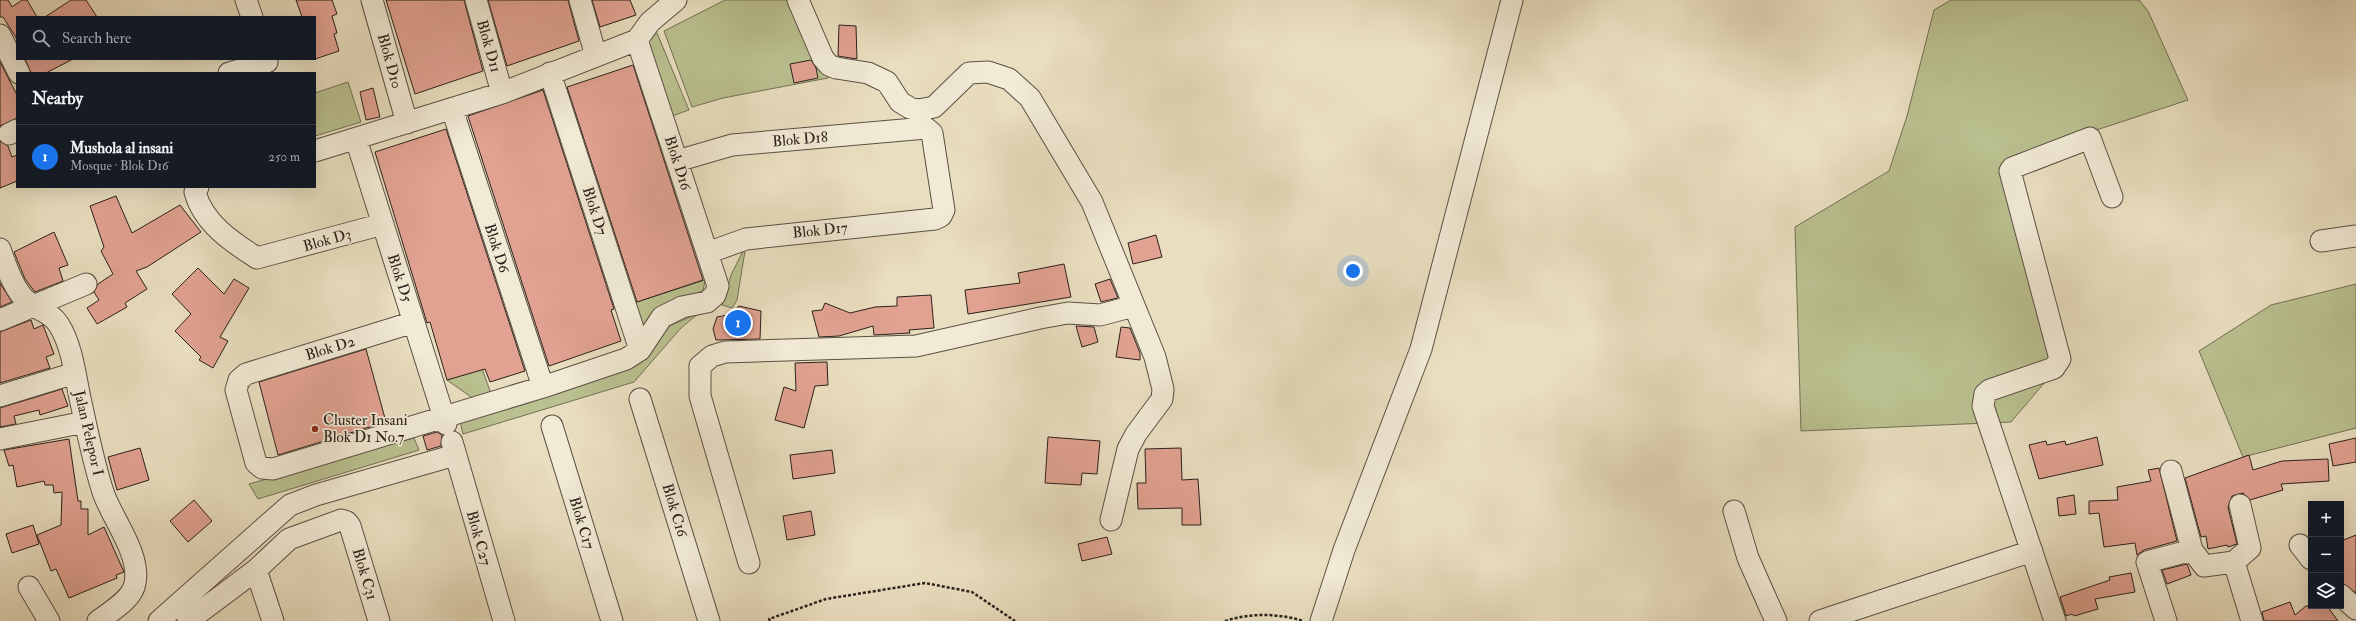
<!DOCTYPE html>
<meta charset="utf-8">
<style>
:root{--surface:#171b24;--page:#20242c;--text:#f1f3f6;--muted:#9ea1a6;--line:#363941;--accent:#1a73e8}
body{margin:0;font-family:"IM FELL Double Pica",serif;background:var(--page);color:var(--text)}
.controls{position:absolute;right:12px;bottom:12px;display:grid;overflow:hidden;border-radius:0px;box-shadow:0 4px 16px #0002}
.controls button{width:36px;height:36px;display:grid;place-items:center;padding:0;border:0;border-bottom:1px solid var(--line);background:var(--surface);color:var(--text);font:20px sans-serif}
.you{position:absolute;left:1353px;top:271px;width:14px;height:14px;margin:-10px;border:3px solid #fff;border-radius:50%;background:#1a73e8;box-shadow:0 0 0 6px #1a73e833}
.badge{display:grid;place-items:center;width:26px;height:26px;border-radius:50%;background:var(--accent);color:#fff;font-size:13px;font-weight:700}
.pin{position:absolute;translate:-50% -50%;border:2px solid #fff;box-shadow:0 1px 4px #0006}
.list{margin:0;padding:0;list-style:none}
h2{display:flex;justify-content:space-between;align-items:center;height:52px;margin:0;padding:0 16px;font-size:17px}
h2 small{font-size:13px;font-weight:400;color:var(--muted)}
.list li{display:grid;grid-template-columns:26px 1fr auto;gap:12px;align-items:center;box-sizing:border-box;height:64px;padding:0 16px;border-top:1px solid var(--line)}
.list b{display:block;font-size:15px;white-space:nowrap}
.list p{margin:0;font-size:13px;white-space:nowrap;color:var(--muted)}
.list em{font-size:13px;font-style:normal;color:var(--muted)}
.icon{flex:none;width:22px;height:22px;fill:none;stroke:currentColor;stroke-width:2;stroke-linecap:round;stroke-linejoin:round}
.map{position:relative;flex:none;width:2356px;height:621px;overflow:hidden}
.search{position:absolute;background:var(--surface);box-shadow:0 4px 16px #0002;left:16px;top:16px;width:300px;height:44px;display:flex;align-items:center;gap:10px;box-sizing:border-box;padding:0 14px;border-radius:0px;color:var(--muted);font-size:15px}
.panel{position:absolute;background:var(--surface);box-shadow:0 4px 16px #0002;left:16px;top:72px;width:300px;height:116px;border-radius:0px}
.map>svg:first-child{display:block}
</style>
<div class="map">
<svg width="2356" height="621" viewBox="0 0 2356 621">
<rect width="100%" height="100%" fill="#e9debf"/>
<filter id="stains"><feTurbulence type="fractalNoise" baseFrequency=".005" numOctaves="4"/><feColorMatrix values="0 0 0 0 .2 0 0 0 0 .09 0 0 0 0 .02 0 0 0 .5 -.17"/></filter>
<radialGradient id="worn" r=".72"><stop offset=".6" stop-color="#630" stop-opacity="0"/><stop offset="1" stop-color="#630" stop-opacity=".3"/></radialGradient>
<path fill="#bac08f" stroke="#727055" d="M725 0H805L819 31 828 78 723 98 692 107 664 31Z
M1951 0H2139L2148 11 2188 100 2011 158 2069 354 2011 422 1801 431 1795 227 1889 171 1907 116 1934 10Z
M657 33 689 110 672 116 647 38Z
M348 82 361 122 315 136V93Z
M746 245 737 300 732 308 722 305 731 275Z
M705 280 703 291 662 309 639 331 631 304Z
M2356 284V428L2243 457 2199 351 2271 305Z
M699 313 681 328 634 382 463 434 460 421 632 366 667 327Z
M482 368 491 394 474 399 447 380Z
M414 438 419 450 258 499 249 484Z"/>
<path fill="#e1a291" stroke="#2b201b" d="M0 0H8L12 7 22 0H27L37 17H17V39L3 17H0Z
M71 0H86L97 17H45Z
M296 0H332L337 14 332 16 337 33 334 34 339 51 315 59V17H302Z
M386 0H464L483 71 415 94Z
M488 0H568L579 41 507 66Z
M592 0H630L636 15 600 27Z
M839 25 856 26 857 59 838 56Z
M25 59H73L46 73H31Z
M811 60 816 68 818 78 794 83 790 64Z
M0 62 17 95V118L0 126Z
M633 65 703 280 637 302 567 87Z
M373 88 380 117 366 120 360 92Z
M543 90 614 309 611 310 621 341 549 366 468 116Z
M446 129 525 371 490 382 485 369 447 380 430 322 427 323 375 152Z
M0 141 8 146 12 157 17 155V181L0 188Z
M116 196 132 233 180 205 201 232 147 267 136 271 147 289 125 303 127 307 97 324 87 308 99 300 94 292 98 284 113 274 101 251 104 247 90 206Z
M54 232 68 265 59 268 63 281 35 292 25 279 14 252Z
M1156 235 1162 257 1133 264 1128 243Z
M1064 264 1071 297 968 314 965 290 1020 283 1018 273Z
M198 268 224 294 234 279 249 288 220 337 228 341 213 368 199 360 201 357 175 331 191 314 172 294Z
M1110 279 1118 298 1101 302 1095 284Z
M0 283 12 302 0 307Z
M931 295 934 328 909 330 910 333 874 335 873 326 839 336 819 337 812 311 822 310 825 303 850 313 875 307 897 306V297Z
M739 306 761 311 760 339 716 340 713 329 717 317 733 314Z
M31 320 34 329 43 325 48 338 54 354 46 357 50 368 0 383V332Z
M1076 326 1094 327 1098 342 1082 347Z
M1121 327 1130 328 1140 353V360L1116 357Z
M366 349 386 422 278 455 259 382Z
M827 362 828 385 815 386 804 428 775 420 784 387 796 391 795 363Z
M62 389 68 406 40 415 39 410 14 416 16 424 0 427V408Z
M437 432 442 435 441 446 427 450 423 436Z
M1048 437 1100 441 1097 474 1082 473 1081 485 1045 483Z
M2097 437 2103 465 2039 479 2029 445 2046 441 2047 445 2065 441 2066 445Z
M2356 438V462L2333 466 2329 444Z
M69 439 78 501H81V509H88V535L104 527 124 572 116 575 117 578 69 598 56 569 51 571 37 535 61 525 62 492 54 493 53 485H45L44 481 17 487 13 465 9 466 4 450Z
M140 448 149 480 117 490 108 457Z
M1181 448 1182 480 1198 479 1201 525H1182V508L1138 509 1137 483H1146L1145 449Z
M832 450 835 473 793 479 790 455Z
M2249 455 2253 470 2282 461 2328 459 2329 481 2281 484 2283 490 2250 500 2243 493 2232 496 2228 507 2237 544 2228 547 2227 545 2208 549 2206 536 2201 537 2185 478Z
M2159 468 2177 541 2144 550 2137 555 2135 543 2104 547 2099 513 2089 514V501L2118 500 2117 487 2151 481 2148 470Z
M2074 495 2076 514 2059 516 2057 498Z
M194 500 212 521 188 542 170 521Z
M811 511 815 535 787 540 783 516Z
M33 525 39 544 12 553 6 534Z
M2356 535V593L2341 582V541Z
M1107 537 1112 554 1082 561 1078 544Z
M2187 564 2191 575 2167 584 2162 570Z
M2131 573 2135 592 2095 599 2098 609 2074 616 2072 614 2066 616 2060 597 2110 580 2109 577Z
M2290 602 2295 615 2306 606H2327L2338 621H2264L2262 612Z"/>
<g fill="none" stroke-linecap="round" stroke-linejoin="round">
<defs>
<path id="minor" d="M246 0 252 17
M372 0 407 123
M476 0 502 93
M580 0 596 56
M798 0 823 58 829 65 836 68 868 73 887 82 900 102 910 108 919 110 934 107 969 73 988 72 1009 79 1030 98 1092 202 1155 357 1163 389 1162 399 1136 434 1128 449 1111 520
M0 35 19 73
M229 73 267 62
M550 73 640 350
M452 109 543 387
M9 134 17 130
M356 139 446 424
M315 151 502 93 637 40 650 22 676 0
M677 161 732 145 926 128 932 133 944 210 941 216 935 219 746 239 707 253
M198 187 195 192C203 223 232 242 257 258L383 224
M2321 241 2356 236
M0 249C6 266 14 291 28 302 39 311 51 312 59 325 72 346 75 374 80 398 87 430 93 461 103 492 112 519 141 554 135 583 133 599 110 612 98 621
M0 320 86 284
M414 322 246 374 239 380 236 390 256 463 262 468 273 469 543 387 626 359 640 350 662 317 682 307 707 302 715 295 718 286 637 40
M0 396 75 373
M640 399 709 621
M552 426 612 621
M0 439 85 422
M452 442 504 621
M2171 471 2192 550 2204 566 2234 562 2252 621
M1734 511 1748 558 1776 621
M2300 545 2311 559
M2234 562 2250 548 2240 505
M749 563 700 396V366L712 356 725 352 916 346 1040 318 1068 313 1100 315 1134 306
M256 570 273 621
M29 587 49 621
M2341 595 2356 609
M159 621 290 505 316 495 455 455
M188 621 256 570 289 539 341 520 347 522 350 526 379 621
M1321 621 1344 550 1421 349 1512 0
M1820 621 2032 551
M2055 621 1983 406 1985 394 1990 390 2054 368 2060 359 2010 171 2012 168 2090 138 2112 197
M2166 621 2147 562 2192 550"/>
</defs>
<use href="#minor" stroke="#5a5044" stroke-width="23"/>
<path stroke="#2b201b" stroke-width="2.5" stroke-dasharray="3 2" stroke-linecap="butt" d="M770 621 769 619 826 599 925 583 972 592 1015 621
M1225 621C1250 613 1278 613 1303 621"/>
<use href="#minor" stroke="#f1ead5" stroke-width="21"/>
</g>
<circle fill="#8f2418" stroke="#f1ead5" stroke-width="1.5" cx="315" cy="429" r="4"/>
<g text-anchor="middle" stroke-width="3.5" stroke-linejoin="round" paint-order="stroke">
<g font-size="15" fill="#2b201b" stroke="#f1ead5">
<text transform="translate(489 46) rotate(74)" y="5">Blok D11</text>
<text transform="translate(390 61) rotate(74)" y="5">Blok D10</text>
<text transform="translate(800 139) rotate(-5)" y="5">Blok D18</text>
<text transform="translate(678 163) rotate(72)" y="5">Blok D16</text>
<text transform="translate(595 211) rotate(72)" y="5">Blok D7</text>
<text transform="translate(820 230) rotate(-6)" y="5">Blok D17</text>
<text transform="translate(327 240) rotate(-16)" y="5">Blok D3</text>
<text transform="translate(497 248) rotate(72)" y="5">Blok D6</text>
<text transform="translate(400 278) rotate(72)" y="5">Blok D5</text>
<text transform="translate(330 348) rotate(-17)" y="5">Blok D2</text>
<text transform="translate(89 433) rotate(77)" y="5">Jalan Pelepor I</text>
<text transform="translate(675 510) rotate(73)" y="5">Blok C16</text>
<text transform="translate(582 523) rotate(73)" y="5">Blok C17</text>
<text transform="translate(479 538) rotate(74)" y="5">Blok C27</text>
<text transform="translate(365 574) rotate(73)" y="5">Blok C31</text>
</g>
<g font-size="15" fill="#2b201b" stroke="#f1ead5" text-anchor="start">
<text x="323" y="425">Cluster Insani<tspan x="323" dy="17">Blok D1 No.7</tspan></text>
</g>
</g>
<rect width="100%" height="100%" filter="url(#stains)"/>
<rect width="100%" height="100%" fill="url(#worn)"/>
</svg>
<div class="controls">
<button>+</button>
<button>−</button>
<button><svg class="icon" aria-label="layers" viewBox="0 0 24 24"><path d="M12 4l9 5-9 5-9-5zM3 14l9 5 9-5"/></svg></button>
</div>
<div class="you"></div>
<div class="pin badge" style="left:738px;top:323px">1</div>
<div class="search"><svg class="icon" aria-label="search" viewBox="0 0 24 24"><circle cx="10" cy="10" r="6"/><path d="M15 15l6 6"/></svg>Search here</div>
<section class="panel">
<h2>Nearby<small></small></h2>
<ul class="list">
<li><span class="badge">1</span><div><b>Mushola al insani</b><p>Mosque · Blok D16</p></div><em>250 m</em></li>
</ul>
</section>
</div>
